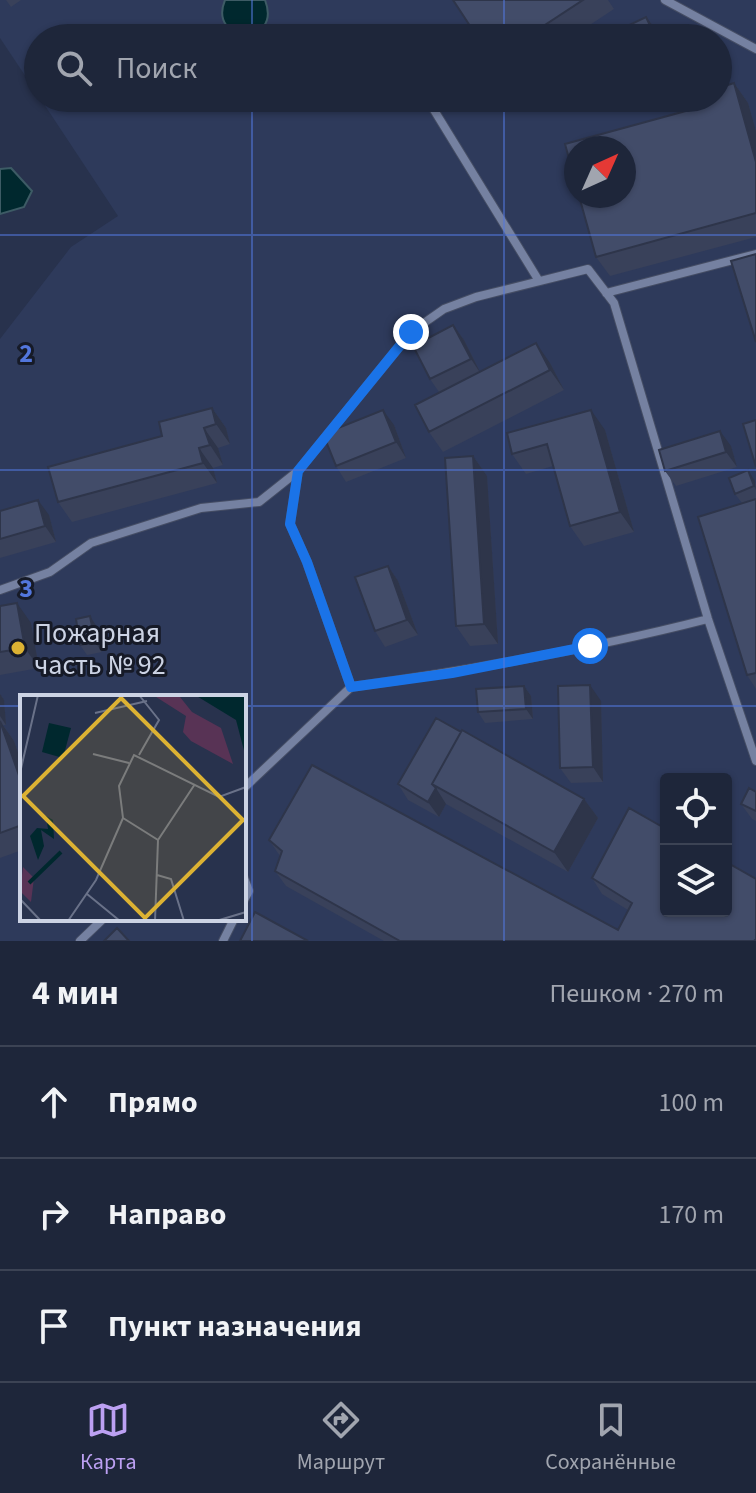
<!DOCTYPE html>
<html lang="ru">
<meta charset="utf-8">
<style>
:root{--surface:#1e263a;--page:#262e42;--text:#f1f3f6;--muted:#a1a5af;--line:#3c4354;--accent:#bca0f2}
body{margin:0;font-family:"Source Sans 3",sans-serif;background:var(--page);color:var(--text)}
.controls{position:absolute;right:24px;bottom:24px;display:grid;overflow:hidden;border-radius:8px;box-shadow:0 2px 6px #0004}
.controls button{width:72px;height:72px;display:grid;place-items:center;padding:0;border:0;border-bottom:2px solid var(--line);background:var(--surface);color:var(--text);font:40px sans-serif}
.compass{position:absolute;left:564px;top:136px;width:72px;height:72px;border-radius:50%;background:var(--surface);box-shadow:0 2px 6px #0004;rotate:45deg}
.stop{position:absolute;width:24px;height:24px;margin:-18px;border:6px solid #1a73e8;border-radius:50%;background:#fff}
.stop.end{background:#1a73e8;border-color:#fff;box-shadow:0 2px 8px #0008}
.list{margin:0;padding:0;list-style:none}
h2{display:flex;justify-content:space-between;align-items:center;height:104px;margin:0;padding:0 32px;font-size:34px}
h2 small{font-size:26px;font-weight:400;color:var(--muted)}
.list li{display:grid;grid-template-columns:52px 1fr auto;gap:24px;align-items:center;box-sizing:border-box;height:112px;padding:0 32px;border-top:2px solid var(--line)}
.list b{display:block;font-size:30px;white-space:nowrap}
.list em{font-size:26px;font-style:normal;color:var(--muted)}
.icon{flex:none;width:44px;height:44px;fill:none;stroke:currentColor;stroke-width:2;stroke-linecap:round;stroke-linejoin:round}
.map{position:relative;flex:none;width:756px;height:941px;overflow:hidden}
.search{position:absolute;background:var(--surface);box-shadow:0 2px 6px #0004;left:24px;right:24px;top:24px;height:88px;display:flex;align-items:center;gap:20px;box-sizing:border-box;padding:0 28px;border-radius:44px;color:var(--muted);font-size:30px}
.sheet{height:440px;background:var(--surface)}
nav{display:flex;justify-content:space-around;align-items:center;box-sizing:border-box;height:112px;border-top:2px solid var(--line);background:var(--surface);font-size:22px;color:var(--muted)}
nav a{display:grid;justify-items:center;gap:4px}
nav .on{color:var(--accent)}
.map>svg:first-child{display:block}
</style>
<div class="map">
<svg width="756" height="941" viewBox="0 0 756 941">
<rect width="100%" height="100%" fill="#28324d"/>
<path fill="#2e3a5b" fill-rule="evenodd" d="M0 0H756V941H0V339L71 247 118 216 40 98H718V38H38V95L0 38ZM576 148H624V196H576ZM22 697H244V919H22ZM666 779H726V911H666Z"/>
<path fill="#00282e" stroke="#3d5b65" stroke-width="2" d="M225 0H265C283 47 207 44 225 0Z
M11 168 32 191 24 207 0 214V169Z"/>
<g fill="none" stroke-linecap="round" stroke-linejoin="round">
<defs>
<path id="lane" d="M665 0 756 49
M434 110 539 281
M606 293 756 254
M0 590 50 572 91 543 201 508 259 502 298 471
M351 687C471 670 591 649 708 619
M244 788 351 687 307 562 290 524 298 471 411 332 444 309 476 297 588 269 614 303 708 619 756 761
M244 878 249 891 244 900
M80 941 103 919
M223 941 234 919"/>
</defs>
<use href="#lane" stroke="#454d64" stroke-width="10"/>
<use href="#lane" stroke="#7581a1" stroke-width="8"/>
</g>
<path fill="#39415a" d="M6 0H21L11 7Z
M453 0H608L614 9 570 38H478Z
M734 83 748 103 756 131V237L610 276 596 257 704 106Z
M453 325 464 340 480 372 550 363 564 390 443 452 429 432 439 392 430 379Z
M212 408 226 428 230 444 218 448 223 465 213 468 217 483 72 522 58 502 162 436Z
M394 425 406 458 346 482 336 466Z
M605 430 634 532 584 546 570 526 553 466 526 474 512 454Z
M731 446 737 467 676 486 665 471Z
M473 456 487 476 498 644 470 646 456 626Z
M748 470 756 484V689L747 675 742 503 735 494Z
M0 511 49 515 56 542 0 558Z
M388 566 398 581 418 635 385 647 375 631Z
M0 606 31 623 39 668 0 675Z
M97 627 102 652 87 655 80 645Z
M524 686 531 696 533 719 485 723 478 712Z
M0 694 4 700 6 725H3L14 741 22 764V850L0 858Z
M601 701 603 782 571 783 560 768Z
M436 718 584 799 598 818 568 872 446 804 439 817 408 800 398 784Z
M756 792V821L752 819 741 804Z
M269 840 618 930 628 910 602 894 592 878 756 879V941H384L286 886 275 871 280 856Z"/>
<path fill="#2e354a" d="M646 17 654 27 659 38H657Z
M734 83 748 103 756 131V162Z
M453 325 464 340 481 374 471 359Z
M536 343 550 363 564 390 550 370Z
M212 408 226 428 230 444 216 424Z
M383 410 394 425 406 458 396 442Z
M591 410 605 430 634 532 620 512Z
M204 428 218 448 223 465 210 445Z
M720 431 731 446 737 467 726 452Z
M199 448 213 468 217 483 203 463Z
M473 456 487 476 498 644 484 624Z
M748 470 755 481 756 490 754 486Z
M38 500 49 515 56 542 45 526Z
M388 566 398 581 418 635 407 620Z
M17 603 31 623 39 668 25 648Z
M90 616 97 627 102 652 95 642Z
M590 685 601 701 603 782 593 767Z
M524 686 531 696 533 719 526 709Z
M0 694 4 700 6 725 0 716Z
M0 721 14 741 22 764V784Z
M436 788 446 804 439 817 428 802Z
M584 799 598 818 568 872 554 852Z"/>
<path fill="#424c69" stroke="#2e354a" stroke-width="2" d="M453 0H583L525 38H478Z
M646 17 656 38H628L623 28Z
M75 29 81 38H62Z
M734 83 756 162V213L596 257 579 196H624V148H576V184L565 144 704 106 701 98H718V88Z
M756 254V342L731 261Z
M453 325 471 359 430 379 413 346Z
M536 343 550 370 429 432 415 405Z
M212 408 216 424 204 428 210 445 199 448 203 463 58 502 48 467 162 436 159 422Z
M383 410 396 442 336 466 323 434Z
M591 410 620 512 570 526 547 444 512 454 507 433Z
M756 420V467L743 424Z
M720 431 726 452 665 471 659 450Z
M473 456 484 624 456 626 445 458Z
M748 470 754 486 735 494 729 478Z
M756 499V673L747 675 698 517Z
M38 500 45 526 0 539V511Z
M388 566 407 620 375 631 355 577Z
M17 603 25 648 0 652V606Z
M90 616 95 642 80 645 76 619Z
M590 685 593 767 560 768 558 686Z
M524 686 526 709 478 712 476 689Z
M436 718 461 732 432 784 436 788 428 802 398 784Z
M0 721 22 784V825L0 833Z
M462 730 584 799 554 852 432 784Z
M312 765 618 930 632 903 592 878 629 808 666 829V911H726V862L756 879V939L754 941H400L275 871 282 851 269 840Z
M749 788 756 792V811L741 804Z
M255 912 308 941H240Z
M117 928 129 941H104Z"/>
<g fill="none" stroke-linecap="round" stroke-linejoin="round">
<path stroke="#1a73e8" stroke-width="10" d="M411 332 298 471 290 524 307 562 351 687 452 673 590 646"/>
</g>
<path fill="none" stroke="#5276dc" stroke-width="2" stroke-opacity="0.55" d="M252 0V38M504 0V38M252 98V941M504 98V941M0 235H756M0 470H756M0 706H22M244 706H756"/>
<circle fill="#dcb233" stroke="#161a27" stroke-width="3" cx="18" cy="648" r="8"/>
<g text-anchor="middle" stroke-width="6" stroke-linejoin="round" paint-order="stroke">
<g font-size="28" fill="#ccd3e4" stroke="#161a27" text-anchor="start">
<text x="34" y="642">Пожарная<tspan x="34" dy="32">часть № 92</tspan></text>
</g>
</g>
<g transform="translate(20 695)">
<rect width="226" height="226" fill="#28324d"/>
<path d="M133 0 160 2 172 17 201 33 213 69 171 46 163 37 166 21ZM3 172 14 183 11 207 0 196Z" fill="#583355"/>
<path d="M175 0H226V63L216 25ZM29 28 51 33 43 63 22 57ZM26 121 33 125 34 144 21 135 24 151 18 165 10 141 17 133 28 134Z" fill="#00282e"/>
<path fill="none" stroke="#00282e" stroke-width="4" d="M9 188 41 157"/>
<path fill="none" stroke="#6a7289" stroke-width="2" d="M119 0 139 25 119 60M75 18 127 6M73 59 109 68M0 78 18 0M138 145 175 89M137 180 151 184 164 226M67 199 100 226M0 204 21 226M48 226 76 185 103 123M135 226 138 145 103 123 99 91 114 60 199 102 226 92M196 226 226 217"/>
<path fill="#dcb233" fill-opacity="0.15" stroke="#dcb233" stroke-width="4" d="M101 3 223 125 125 223 3 101Z"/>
<rect width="226" height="226" fill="none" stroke="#ccd3e4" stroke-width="4"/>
</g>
<g font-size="26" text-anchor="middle" font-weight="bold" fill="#5276dc" stroke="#161a27" stroke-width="6" stroke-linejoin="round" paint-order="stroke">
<text x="26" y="362">2</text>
<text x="26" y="597">3</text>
</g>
</svg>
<div class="controls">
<button><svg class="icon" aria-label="locate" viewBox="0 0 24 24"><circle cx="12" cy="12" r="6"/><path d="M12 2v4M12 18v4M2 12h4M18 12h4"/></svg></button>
<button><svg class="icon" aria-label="layers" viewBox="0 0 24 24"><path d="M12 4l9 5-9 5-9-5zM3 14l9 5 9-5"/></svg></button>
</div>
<svg class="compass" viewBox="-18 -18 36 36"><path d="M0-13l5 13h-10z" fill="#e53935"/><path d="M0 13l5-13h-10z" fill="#a1a5af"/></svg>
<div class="stop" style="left:590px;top:646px"></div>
<div class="stop end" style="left:411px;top:332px"></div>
<div class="search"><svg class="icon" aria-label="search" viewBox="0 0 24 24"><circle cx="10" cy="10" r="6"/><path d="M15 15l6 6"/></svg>Поиск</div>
</div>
<section class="sheet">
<h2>4 мин<small>Пешком · 270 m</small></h2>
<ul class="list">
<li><svg class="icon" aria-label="ahead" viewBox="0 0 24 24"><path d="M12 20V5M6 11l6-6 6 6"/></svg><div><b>Прямо</b></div><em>100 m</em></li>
<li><svg class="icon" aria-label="right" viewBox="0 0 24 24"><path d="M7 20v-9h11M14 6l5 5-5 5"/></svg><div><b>Направо</b></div><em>170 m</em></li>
<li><svg class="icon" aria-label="arrive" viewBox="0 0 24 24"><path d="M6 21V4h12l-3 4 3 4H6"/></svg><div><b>Пункт назначения</b></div></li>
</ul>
</section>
<nav>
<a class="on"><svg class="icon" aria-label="map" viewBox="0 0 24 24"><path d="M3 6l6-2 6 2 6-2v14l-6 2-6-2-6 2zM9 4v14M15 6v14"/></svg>Карта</a>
<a><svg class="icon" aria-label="directions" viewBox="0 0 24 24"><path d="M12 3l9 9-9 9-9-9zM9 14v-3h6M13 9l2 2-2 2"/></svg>Маршрут</a>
<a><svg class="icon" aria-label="saved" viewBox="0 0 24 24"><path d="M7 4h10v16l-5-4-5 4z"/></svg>Сохранённые</a>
</nav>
